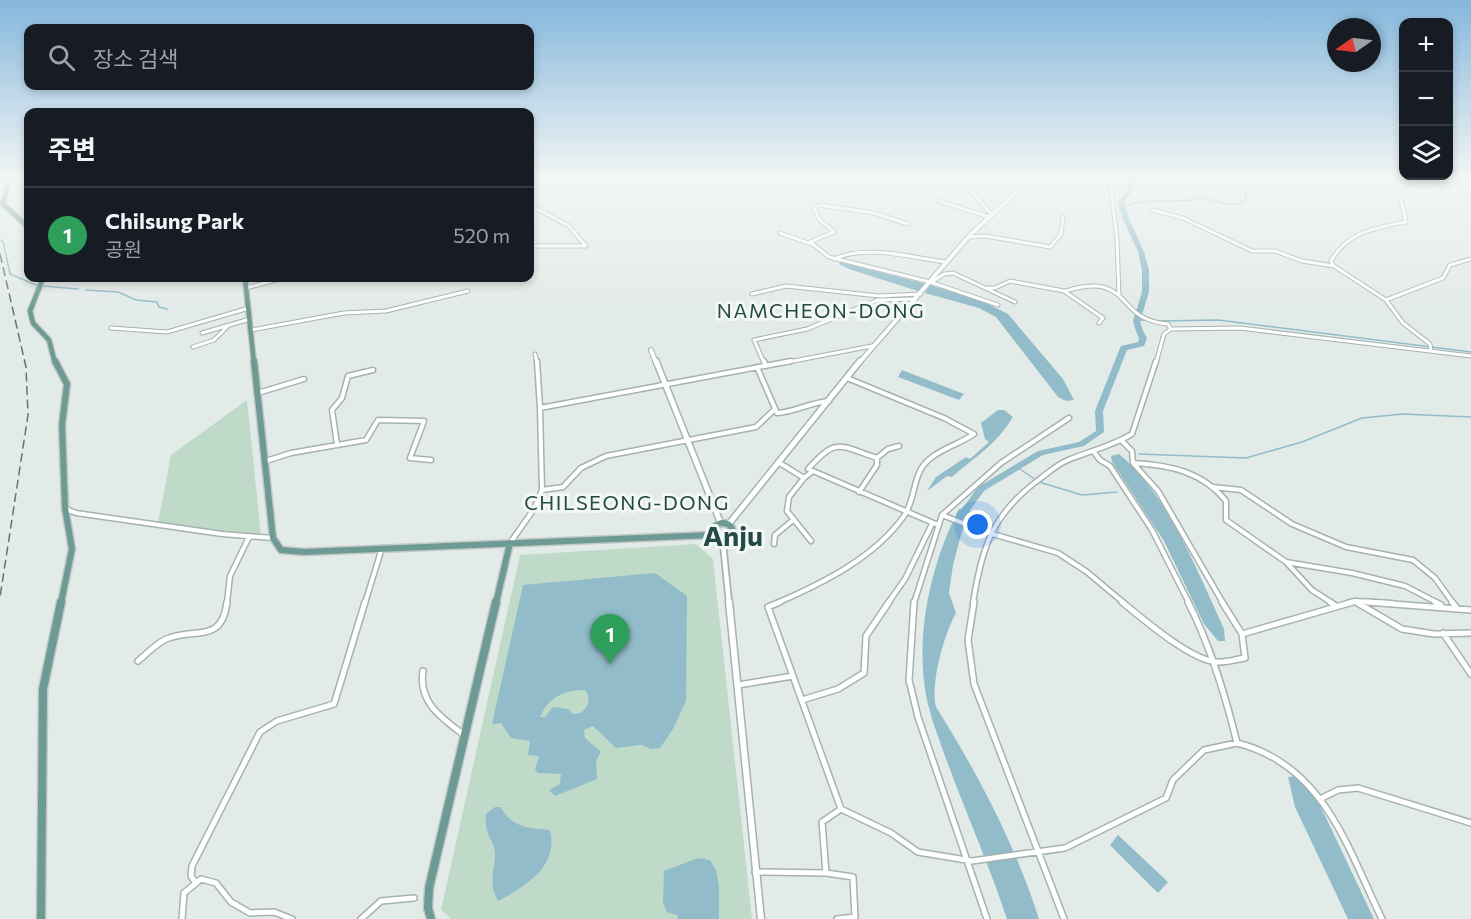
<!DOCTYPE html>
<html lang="ko">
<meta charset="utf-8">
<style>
:root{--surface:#171b24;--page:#242831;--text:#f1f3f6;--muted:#9ea1a6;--line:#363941;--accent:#b45309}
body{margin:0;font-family:Commissioner,"Noto Sans KR",sans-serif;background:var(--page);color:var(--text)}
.controls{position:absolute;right:18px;top:18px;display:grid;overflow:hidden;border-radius:12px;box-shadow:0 3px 9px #0003}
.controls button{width:54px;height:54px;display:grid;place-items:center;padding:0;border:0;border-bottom:2px solid var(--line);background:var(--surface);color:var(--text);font:30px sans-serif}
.compass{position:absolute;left:1327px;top:18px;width:54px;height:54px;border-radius:50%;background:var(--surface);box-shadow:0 3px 9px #0003;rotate:256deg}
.you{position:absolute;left:978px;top:525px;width:21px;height:21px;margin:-15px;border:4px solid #fff;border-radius:50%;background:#1a73e8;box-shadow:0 0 0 9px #1a73e833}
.badge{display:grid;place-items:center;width:39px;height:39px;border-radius:50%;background:var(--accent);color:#fff;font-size:20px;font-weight:700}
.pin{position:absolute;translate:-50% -50px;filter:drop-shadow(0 2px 3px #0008)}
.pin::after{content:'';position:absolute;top:32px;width:21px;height:18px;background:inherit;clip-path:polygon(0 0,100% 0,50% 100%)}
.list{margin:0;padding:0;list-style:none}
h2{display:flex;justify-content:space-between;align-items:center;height:78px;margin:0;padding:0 24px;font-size:26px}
h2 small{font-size:20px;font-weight:400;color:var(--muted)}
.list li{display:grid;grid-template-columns:39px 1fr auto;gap:18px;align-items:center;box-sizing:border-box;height:96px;padding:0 24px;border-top:2px solid var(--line)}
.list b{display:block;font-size:22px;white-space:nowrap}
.list p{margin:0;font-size:20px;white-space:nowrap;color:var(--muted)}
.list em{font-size:20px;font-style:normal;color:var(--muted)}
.icon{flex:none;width:33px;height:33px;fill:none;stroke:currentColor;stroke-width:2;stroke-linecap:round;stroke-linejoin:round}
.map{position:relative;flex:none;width:1471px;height:919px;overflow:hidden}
.search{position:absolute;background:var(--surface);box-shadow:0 3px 9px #0003;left:24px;top:24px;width:510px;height:66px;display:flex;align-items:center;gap:15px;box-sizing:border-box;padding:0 21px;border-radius:12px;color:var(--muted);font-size:22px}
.panel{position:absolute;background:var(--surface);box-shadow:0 3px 9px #0003;left:24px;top:108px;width:510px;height:174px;border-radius:12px}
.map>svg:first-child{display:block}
</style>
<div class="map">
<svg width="1471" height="919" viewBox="0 0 1471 919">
<rect width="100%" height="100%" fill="#e3ebe8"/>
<path fill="#bfdac8" d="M247 400 261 536 158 523 171 455Z
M696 544 713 559 752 919H451L441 910 520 555Z"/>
<path fill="#92bcc9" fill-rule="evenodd" d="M840 262 926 284 921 292 849 269 839 264Z
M930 285 982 301 1008 314 1063 379 1074 400 1066 401 1058 397 996 317 979 308 925 293Z
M902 370 964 394 959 400 898 377Z
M998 410H1004L1013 417C995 446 976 456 952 477L947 476 927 491 936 477 966 457 970 459 989 442 985 439 981 423Z
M1119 454C1166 492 1199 574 1224 629L1225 641H1218L1204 624 1164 541 1112 462 1111 456Z
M959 509 975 512 962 531 953 565 949 593 956 613C944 634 930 685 936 707 978 774 1015 844 1039 919H1007C989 864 965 811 945 756 938 736 930 716 926 695 915 634 931 563 959 509Z
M655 573 687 596 686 701 673 729 660 748 651 749 641 745 616 748 593 726 584 730 585 738 601 752 596 761 597 779 555 796 549 790 560 784 561 774 538 773 535 770 539 756 528 755 530 741 511 738 501 723 492 724 523 585ZM585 690C591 699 589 706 581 713L573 714 568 709 553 707 545 717H540C548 697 565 690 585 690Z
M1297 776 1318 801 1374 919H1348L1295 807 1288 777Z
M495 807H501C510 827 530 829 550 830 559 866 526 886 498 901 488 881 494 875 495 855 496 842 483 835 486 814Z
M1118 835 1168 882 1158 893 1110 845Z
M698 858 710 860 716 870 719 887V919H678L677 915 667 912 663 903 664 871Z"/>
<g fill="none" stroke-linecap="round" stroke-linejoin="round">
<path stroke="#92bcc9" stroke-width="1.5" d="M1122 208C1146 197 1166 203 1190 200 1195 199 1199 197 1204 198 1219 201 1229 208 1244 202L1247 191 1230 179
M0 240 3 241 10 274 36 285
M43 286 78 289
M86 290 118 292 136 300 157 302 159 307 167 309
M1136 320H1146
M1159 321 1218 320 1471 352
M1139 454 1246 458 1302 442 1362 418 1403 414 1471 417
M1017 467 1036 480
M1039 482 1082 495 1117 492"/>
<path fill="#92bcc9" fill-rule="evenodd" d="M1129 179H1135L1134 189 1124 202 1129 219 1144 252 1149 270V292L1140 321 1143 331 1147 338 1144 346 1127 350 1103 411 1104 432 1084 446 1043 455 984 491 962 521H956L955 519 956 517 978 487 1038 451 1079 442 1096 431 1095 411 1120 348 1121 346 1138 342 1139 338 1136 331 1133 321 1142 292V270L1138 252 1123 219 1118 202 1128 189Z"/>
<defs>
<path id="minor-far2" d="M961 179 992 215
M1110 179 1117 240 1119 296
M530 183 544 179
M973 188 994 180
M530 189 563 179
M939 201 989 217
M530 205 569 226 586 246
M1152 210 1183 218 1252 251H1275L1302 261 1334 266 1386 300
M908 224 874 213 819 205 814 209 819 219 834 232 810 242 829 257 930 282 998 305
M780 233 811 244
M969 237 985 236 1050 247 1061 234 1063 217
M530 246H586
M834 259C866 244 913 258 947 262
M1334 266 1331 261C1347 232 1375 228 1406 222L1401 200
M932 282 944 274 953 273 1015 302
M246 288 283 278
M988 288H995L1010 281 1064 291 1103 318 1099 323
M1065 291C1077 288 1090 284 1103 287 1130 294 1125 320 1168 324L1171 329
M752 294 786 286 879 296 921 294
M111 328 167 332 249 308
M251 330 344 313 386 311 468 291
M202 333 250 319
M193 347 214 340 227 327
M1431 351 1430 344 1403 323 1386 300 1443 278 1450 265 1471 259
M535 354 537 363
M764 363 754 340 807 329 878 300 916 299
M783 363 872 346
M1156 363 1164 334 1171 329 1240 328 1471 356"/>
<path id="minor-far1" d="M537 361 540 408
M764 361 766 366
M757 367 777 413C795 412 808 403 829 401
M258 393 304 379
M775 409 756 427 606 456 581 468 563 487 542 490 540 408 791 361
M1122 441 1132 451 1133 463 1158 491 1223 603
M337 444 332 410 342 398 348 376 373 370
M1093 451 1100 460 1110 466 1152 530 1189 603
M266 461 291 453 366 440 378 420 424 421 410 458 431 460
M778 462 804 478 813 471 938 525
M1134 463C1170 465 1203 472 1226 501V520L1286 562
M813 471 808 469C837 437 838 445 877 458
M804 478 789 497 787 511 811 541
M1213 487 1241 490 1292 524 1346 547 1413 560 1435 578 1453 603
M859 492 877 465V458L888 449 899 446
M66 509 76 513 222 534 273 538
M942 515 986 532 1058 553 1087 572 1124 603
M510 543 534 509 542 490
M774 544 775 535 792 521
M1356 602 1358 603
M227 603 230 576 249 537
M365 603 382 548
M777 603C823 583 874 558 904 516 913 503 913 487 919 473 927 452 957 446 974 434L944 418 847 378
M888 603 905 579 932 524
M914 603 942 515 1001 463 1069 418
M973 603C982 545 993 513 1041 478 1049 472 1058 464 1068 460 1090 451 1112 446 1132 434L1156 361
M1332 603 1312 590 1286 562 1352 573 1405 586 1438 603
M1347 603 1355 601 1392 603"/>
<path id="minor" d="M780 602 768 607 841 809 822 822 826 873
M914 602 909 680 918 717 987 919
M974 602 968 640 974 684 1064 919
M1122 602C1143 619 1190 660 1217 662 1226 663 1236 659 1245 658L1242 634 1353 602
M1222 602 1242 634
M1330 602 1336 606
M1356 602 1402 629 1434 634 1471 633
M1367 602 1471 610
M1435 602 1441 605
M1452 602 1456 607
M1443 633 1471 674
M138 661C147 654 158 641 169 638 197 628 222 643 227 602
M423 671C418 703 442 718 464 735
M738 685 793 676
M802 700 838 689 864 673 866 636 889 602
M1237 743C1324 765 1347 847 1382 919
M1322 798 1338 790 1358 788 1471 823
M841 809 891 833 918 852 972 861 1065 848 1166 798 1173 780 1204 750 1237 743C1225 694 1211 647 1188 602
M755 872 826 873 853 877 855 917 837 919
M195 882 191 876 192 866 260 732 277 721 334 704 365 602
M182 919 184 893 201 879 216 883 231 902 250 913 274 912 292 919
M361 919 381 901 414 898"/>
<path id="tertiary-far1" d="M723 543 729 603"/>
<path id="tertiary" d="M729 602 761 919"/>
<path id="secondary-far1" d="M651 350 656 363
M859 363 971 234 1031 179"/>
<path id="secondary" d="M656 361 721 524
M728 525 860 361"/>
<path id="primary-far2" d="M9 179 3 204 28 227
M43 278 30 311 33 323 49 340 55 363
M245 278 254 363"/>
<path id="primary-far1" d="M55 361 67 384 62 425 65 508 72 549 61 603
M254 361 273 538 281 550 304 552 711 535
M713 533a10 10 0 1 1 20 0a10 10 0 1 1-20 0Z
M496 603 510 543"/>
<path id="primary" d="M41 919 43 689 61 602
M431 919 428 908 429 888 496 602"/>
</defs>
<use href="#minor-far2" stroke="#a6b2af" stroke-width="5"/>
<use href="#minor-far1" stroke="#a6b2af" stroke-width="7"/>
<use href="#minor" stroke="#a6b2af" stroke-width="8"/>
<use href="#tertiary-far1" stroke="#a6b2af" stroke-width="8"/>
<use href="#tertiary" stroke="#a6b2af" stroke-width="9"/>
<use href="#secondary-far1" stroke="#a3b5b0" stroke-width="6"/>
<use href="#secondary" stroke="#a3b5b0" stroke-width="8"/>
<use href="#primary-far2" stroke="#c2c8c7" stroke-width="7"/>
<use href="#primary-far1" stroke="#c2c8c7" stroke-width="9"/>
<use href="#primary" stroke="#c2c8c7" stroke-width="11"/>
<use href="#minor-far2" stroke="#fff" stroke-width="3"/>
<use href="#minor-far1" stroke="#fff" stroke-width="4"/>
<use href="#minor" stroke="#fff" stroke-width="5"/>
<use href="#tertiary-far1" stroke="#fff" stroke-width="4.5"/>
<use href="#tertiary" stroke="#fff" stroke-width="6"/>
<use href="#secondary-far1" stroke="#fff" stroke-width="4"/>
<use href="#secondary" stroke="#fff" stroke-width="5"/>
<use href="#primary-far2" stroke="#6d9b93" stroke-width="4.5"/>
<use href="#primary-far1" stroke="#6d9b93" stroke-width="6"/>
<use href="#primary" stroke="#6d9b93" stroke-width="8"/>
<path stroke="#607671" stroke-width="1.5" stroke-dasharray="9 4.5" stroke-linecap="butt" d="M0 254 26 367 28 415 0 597"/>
</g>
<linearGradient id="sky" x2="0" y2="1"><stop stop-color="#85b7dc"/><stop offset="0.58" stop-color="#f2f6f5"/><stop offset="1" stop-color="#f2f6f5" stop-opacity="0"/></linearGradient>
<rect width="1471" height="308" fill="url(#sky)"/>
<g text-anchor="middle" stroke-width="6" stroke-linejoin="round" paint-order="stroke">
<g font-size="20" letter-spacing="1.5" fill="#234a44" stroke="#f3f8f6">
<text x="821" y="318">NAMCHEON-DONG</text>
<text x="627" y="510">CHILSEONG-DONG</text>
</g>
<g font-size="28" font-weight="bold" fill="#234a44" stroke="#f3f8f6">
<text x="733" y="546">Anju</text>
</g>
</g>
</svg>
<div class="controls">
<button>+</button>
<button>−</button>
<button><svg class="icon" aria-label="layers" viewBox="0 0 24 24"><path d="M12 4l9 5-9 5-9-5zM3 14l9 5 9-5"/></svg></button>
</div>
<svg class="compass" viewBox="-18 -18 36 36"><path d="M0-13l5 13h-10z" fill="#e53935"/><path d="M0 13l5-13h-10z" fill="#9ea1a6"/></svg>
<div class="you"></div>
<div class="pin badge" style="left:610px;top:664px;background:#2e9e5b">1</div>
<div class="search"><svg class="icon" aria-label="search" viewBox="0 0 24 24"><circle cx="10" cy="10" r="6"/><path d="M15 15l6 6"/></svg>장소 검색</div>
<section class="panel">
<h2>주변<small></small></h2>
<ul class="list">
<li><span class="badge" style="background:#2e9e5b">1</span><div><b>Chilsung Park</b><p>공원</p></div><em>520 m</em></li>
</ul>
</section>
</div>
